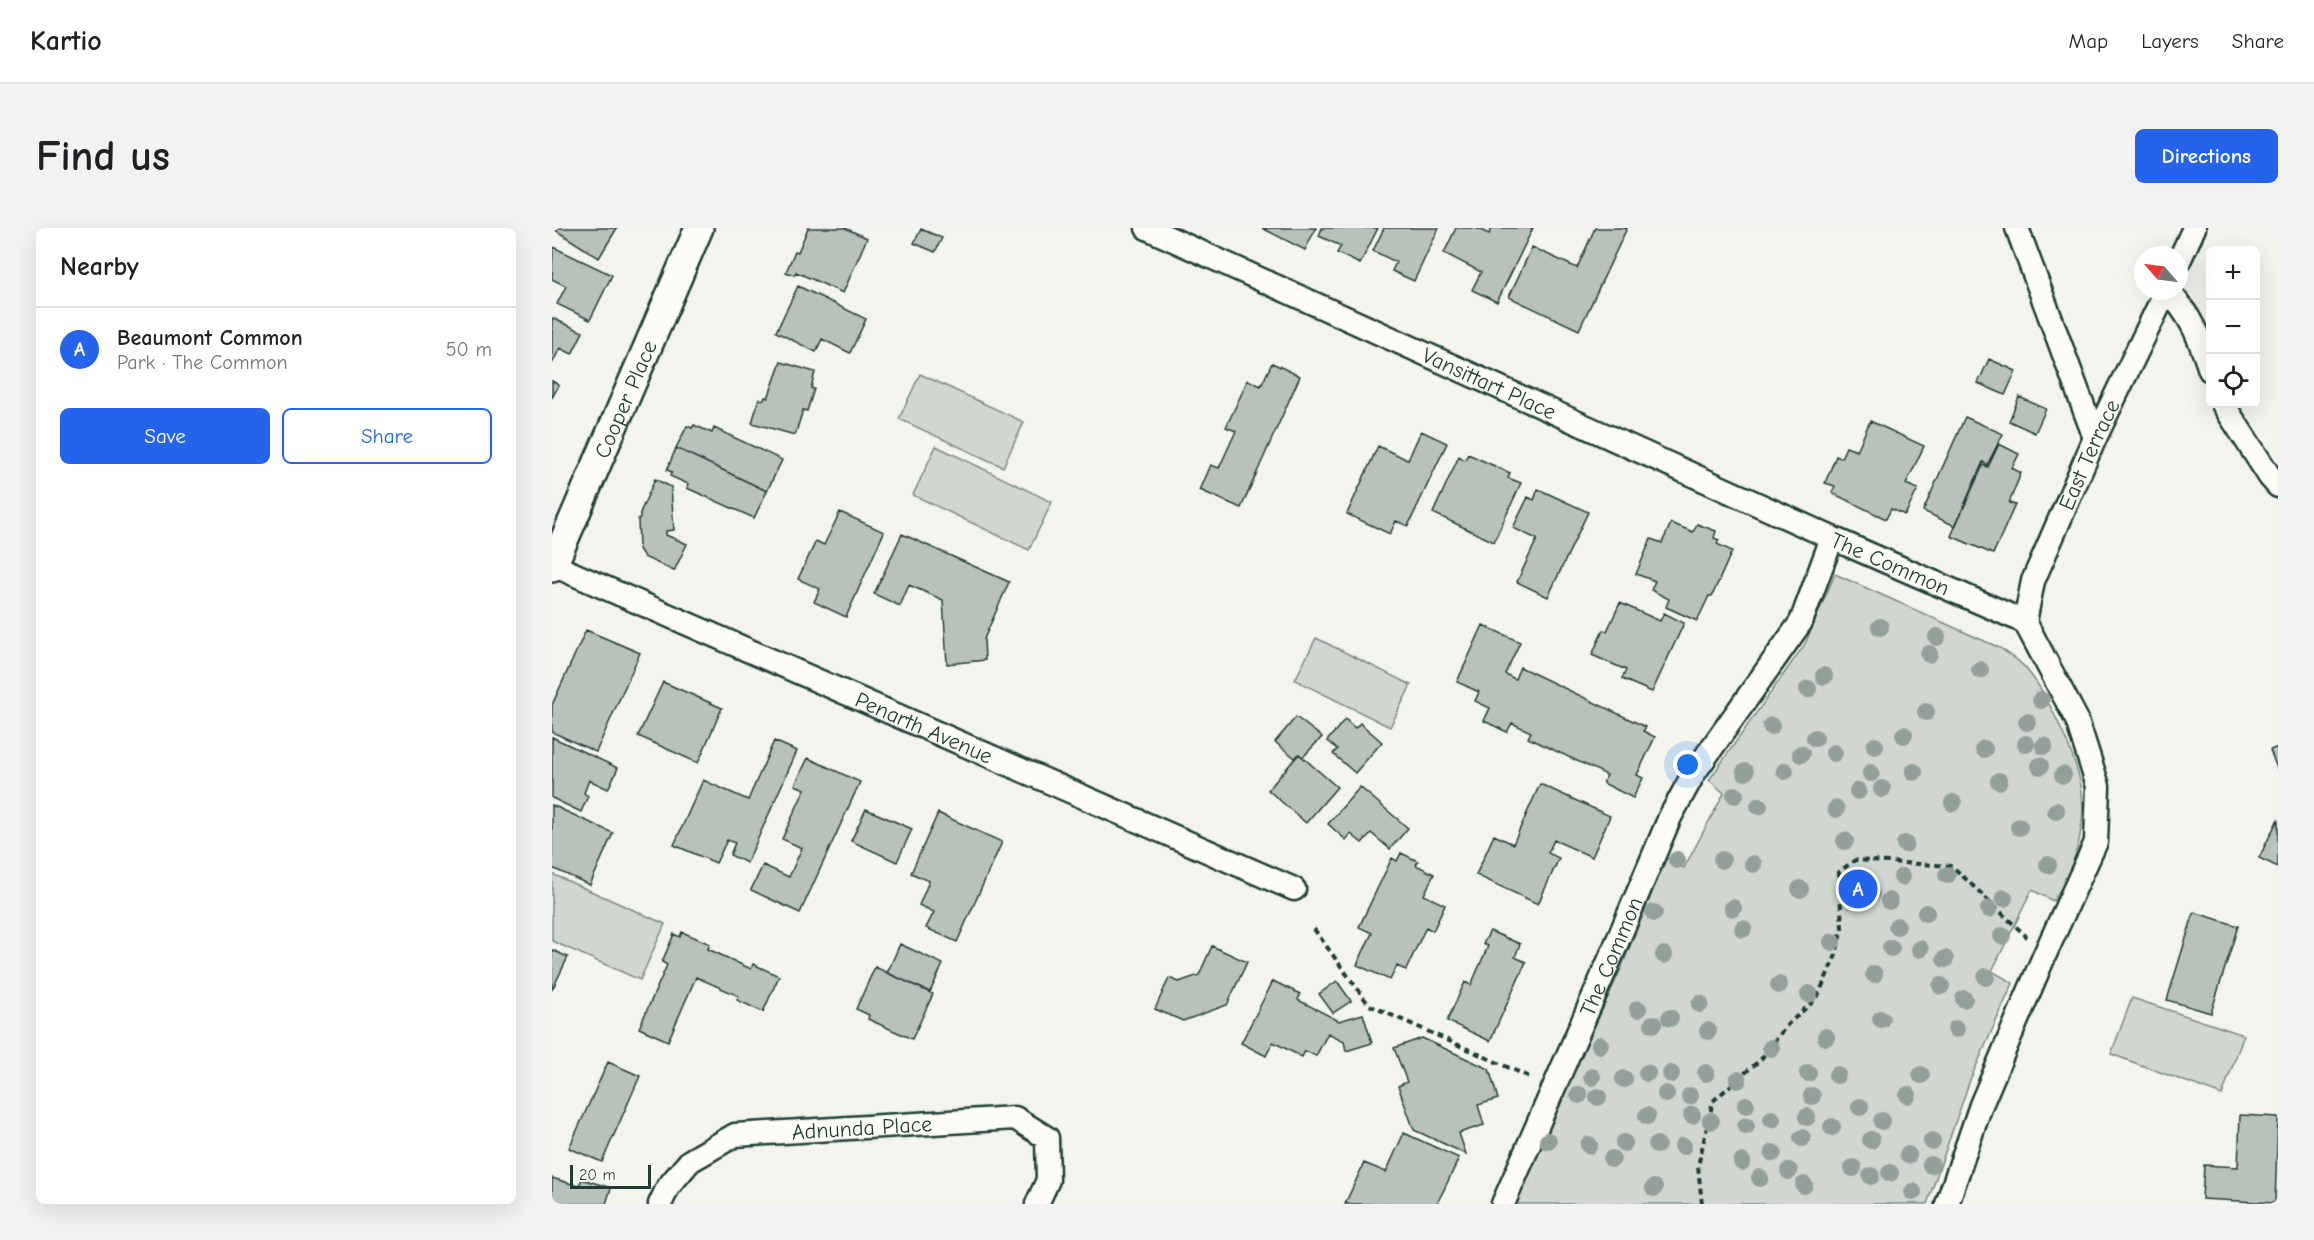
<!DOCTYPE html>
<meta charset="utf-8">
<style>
:root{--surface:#fff;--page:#f2f2f2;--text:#202124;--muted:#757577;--line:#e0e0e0;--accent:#2563eb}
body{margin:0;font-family:"Comic Neue",sans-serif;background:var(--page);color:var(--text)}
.controls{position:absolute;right:18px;top:18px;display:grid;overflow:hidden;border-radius:9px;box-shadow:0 6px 24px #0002}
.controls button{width:54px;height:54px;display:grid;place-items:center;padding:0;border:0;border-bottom:2px solid var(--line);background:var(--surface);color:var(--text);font:30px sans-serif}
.compass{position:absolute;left:1582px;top:18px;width:54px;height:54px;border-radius:50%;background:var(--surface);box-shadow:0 6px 24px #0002;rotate:298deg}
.scale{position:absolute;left:18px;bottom:15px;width:81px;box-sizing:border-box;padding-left:6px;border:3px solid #1f3d34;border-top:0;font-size:16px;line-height:21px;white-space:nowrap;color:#1f3d34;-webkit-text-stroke:4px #fdfcf7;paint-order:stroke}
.you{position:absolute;left:1136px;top:537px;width:21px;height:21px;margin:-15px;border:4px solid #fff;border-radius:50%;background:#1a73e8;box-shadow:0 0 0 9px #1a73e833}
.badge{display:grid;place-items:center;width:39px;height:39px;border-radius:50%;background:var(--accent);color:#fff;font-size:20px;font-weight:700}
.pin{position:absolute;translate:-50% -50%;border:3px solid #fff;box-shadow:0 2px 6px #0006}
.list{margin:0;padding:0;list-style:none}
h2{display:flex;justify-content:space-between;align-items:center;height:78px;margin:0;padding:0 24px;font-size:26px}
h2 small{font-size:20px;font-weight:400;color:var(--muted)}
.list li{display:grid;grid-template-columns:39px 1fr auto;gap:18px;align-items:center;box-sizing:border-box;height:84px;padding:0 24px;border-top:2px solid var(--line)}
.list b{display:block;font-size:22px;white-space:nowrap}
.list p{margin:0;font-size:20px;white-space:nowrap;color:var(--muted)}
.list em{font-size:20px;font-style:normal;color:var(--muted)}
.actions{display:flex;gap:12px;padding:18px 24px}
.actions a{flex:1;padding:14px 0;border:2px solid var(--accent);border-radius:9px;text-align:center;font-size:21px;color:var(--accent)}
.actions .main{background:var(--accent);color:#fff}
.icon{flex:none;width:33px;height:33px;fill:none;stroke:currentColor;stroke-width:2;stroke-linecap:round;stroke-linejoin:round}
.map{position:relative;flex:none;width:1726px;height:976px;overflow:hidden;border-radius:9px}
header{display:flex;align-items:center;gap:36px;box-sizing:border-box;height:84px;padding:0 30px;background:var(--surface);border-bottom:2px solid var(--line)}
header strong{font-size:28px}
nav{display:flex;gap:33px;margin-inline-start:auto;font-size:21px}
.intro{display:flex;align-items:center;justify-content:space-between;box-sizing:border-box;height:144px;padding:0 36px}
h1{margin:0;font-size:42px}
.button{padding:15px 27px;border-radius:9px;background:var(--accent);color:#fff;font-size:21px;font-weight:700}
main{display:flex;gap:36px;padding:0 36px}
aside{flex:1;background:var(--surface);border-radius:9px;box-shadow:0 6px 24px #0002}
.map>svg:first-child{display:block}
</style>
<header>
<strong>Kartio</strong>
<nav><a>Map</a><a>Layers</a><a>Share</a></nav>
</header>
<div class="intro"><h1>Find us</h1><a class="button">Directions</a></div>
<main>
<aside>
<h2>Nearby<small></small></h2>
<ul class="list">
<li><span class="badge">A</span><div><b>Beaumont Common</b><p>Park · The Common</p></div><em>50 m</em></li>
</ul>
<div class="actions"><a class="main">Save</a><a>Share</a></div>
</aside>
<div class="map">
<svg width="1726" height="976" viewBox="0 0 1726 976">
<rect width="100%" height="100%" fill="#f4f4ef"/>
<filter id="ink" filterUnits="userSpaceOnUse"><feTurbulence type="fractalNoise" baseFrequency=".0167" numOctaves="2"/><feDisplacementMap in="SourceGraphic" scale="12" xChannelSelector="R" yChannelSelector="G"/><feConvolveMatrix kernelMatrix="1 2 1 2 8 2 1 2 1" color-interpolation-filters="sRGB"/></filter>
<g filter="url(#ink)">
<path fill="#d1d6d1" stroke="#788a82" stroke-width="1.5" d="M368 146 472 194 451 239 347 191Z
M384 218 500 274 477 322 361 267Z
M1283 346 1448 420C1460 428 1471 435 1479 447 1497 470 1527 535 1530 564 1534 600 1522 644 1501 673L1480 662 1440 743 1461 755 1418 852 1375 976H961L1069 741 1114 630 1132 640 1172 565 1157 552 1253 416Z
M764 410 859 457 838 499 743 452Z
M0 646 113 696 88 752 0 713Z
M1580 770 1692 807 1670 867 1559 826Z"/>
<path fill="#b9c1bb" stroke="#1f3d34" stroke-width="1.5" d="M0 0H65L47 30Z
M256 0H293L315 10 291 65 244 44 242 47 234 44 243 23 246 24Z
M710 0H764L753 22Z
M770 0H826L808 36 785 25 789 18 767 8Z
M832 0H887L862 53 840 43 844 34 821 23Z
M904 0H924L937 6 940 0H981L945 74 920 62 929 44 892 25Z
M1043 0H1075L1027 102 957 69 980 19 1025 40Z
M369 1 390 10 383 24 362 15Z
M1 19 60 47 38 92 5 76 14 58 0 51Z
M246 58 314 91 298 125 270 111 264 124 224 104Z
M0 90 31 104 20 126 8 120 0 136Z
M1437 131 1464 143 1453 167 1426 155Z
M229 134 263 144 259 160 262 161 255 183 251 182 243 207 200 195 207 171 212 172 213 169 216 170Z
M720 135 748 148 689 280 648 262 659 237 667 240 684 203 674 199 696 152 709 158Z
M0 153 7 157 0 170Z
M1467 169 1494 181 1483 205 1457 193Z
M1413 189 1451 206 1435 237 1431 234 1403 298 1371 283Z
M1318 193 1372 218 1354 256 1366 261 1353 287 1339 281 1334 291 1280 265 1283 258 1273 255 1284 228 1289 230 1294 219 1305 223Z
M142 197 160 205 162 200 230 232 215 263 124 220 135 198 140 200Z
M869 203 895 215 856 298 844 293 838 306 795 286 826 218 856 232Z
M1447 216 1467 226 1460 240 1469 245 1457 275 1463 277 1441 326 1399 308 1431 237 1436 239Z
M124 220 215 263 202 290 135 260 136 256 118 248 120 244 115 242Z
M916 226 958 245 956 250 969 255 942 314 881 285 907 228 913 232Z
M103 251 119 259 122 302 114 303V307L135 316 122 343 92 329 87 321 86 291 88 290V285Z
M986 261 1036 284 996 369 965 354 985 311 961 300 976 269 982 272Z
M288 284 332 304 294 389 262 374 268 361 246 351 264 313 272 317Z
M1119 295 1141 304 1145 296 1164 303 1162 310 1167 312 1165 316 1180 323 1160 368H1157L1145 393 1114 379 1117 371 1099 362 1103 353 1084 346 1099 311 1110 315Z
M350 306 457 354 432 411 433 432 395 436 391 372 357 357 348 378 322 366Z
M1068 375 1108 393 1112 385 1132 395 1100 464 1070 451 1074 442 1040 427 1051 402 1055 403Z
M931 397 968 414 953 446 963 451 968 439 1094 499 1091 503 1103 509 1085 547 1091 550 1081 570 1051 555 1055 547 976 510 979 504 960 495 955 504 932 493 938 480 923 473 927 464 905 454Z
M34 402 88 425 44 524 0 504V477Z
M111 454 170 480 146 535 86 508Z
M744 489 770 509 751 529 747 526 743 530 723 514Z
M793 491 803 500 808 495 830 514 803 545 781 526 785 521 775 513Z
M0 509 66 540 56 561 37 552 32 565 36 568 29 584 0 570Z
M222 513 245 523 195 635 178 627 183 615 175 612 164 635 122 617 151 552 196 572Z
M1726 519V543L1718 522Z
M747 526 785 559 754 595 716 562Z
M256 530 308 554 248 685 199 662 211 637 237 649 250 620 230 611 253 561 243 557Z
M988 556 1058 588 1040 629 1002 612 996 625 1007 630 986 676 924 647 942 607 961 616Z
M808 559 856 600 838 621 819 605 810 615 799 606 794 612 776 596Z
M0 577 61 605 38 657 0 640Z
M314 581 360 601 345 634 299 613Z
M386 585 450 614 405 714 374 700 382 684 367 677 377 653 359 645Z
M1726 591V639L1707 630Z
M849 625 866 633 864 637 882 646 872 667 893 677 881 703 874 699 854 742 845 738 838 752 805 737 820 705 807 699 840 630 845 633Z
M1642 684 1686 698 1659 785 1615 772Z
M938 703 968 716 963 729 974 734 938 813 895 793 913 754 919 757 936 718 931 716Z
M130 704 158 716 156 721 199 741 201 736 227 748 211 784 185 772 187 768 144 749 116 813 87 800 115 737 110 734 122 706 128 709Z
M348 716 391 736 378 764 335 745Z
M660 718 695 734 675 777 631 793 603 781 617 750 627 754 647 747Z
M0 722 16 729 0 762Z
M323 739 381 766 360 811 316 791 317 787 304 781Z
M721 753 748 766 746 772 787 793 811 786 820 815 794 823 792 813 776 805 764 828 753 823 750 829 721 814 714 828 689 815Z
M785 753 799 773 781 785 767 766Z
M870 810 937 841 946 871 926 877 932 897 907 905 914 926 862 902 846 858 855 854 842 820Z
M56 834 88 848 50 934 17 920Z
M1688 887 1726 889 1723 975 1650 971 1652 937 1686 939Z
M852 905 907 930 885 976H793L812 935 834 944Z
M0 950 27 958 30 951 59 960 54 976H0Z"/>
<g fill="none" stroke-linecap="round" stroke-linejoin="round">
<defs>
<g id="minor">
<path id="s1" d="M595 0 1280 310"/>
<path d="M1465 0 1543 210"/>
<path d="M1627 33 1642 0"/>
<path d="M1616 63C1640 89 1647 109 1658 142"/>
<path d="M1671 176 1718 249 1726 258"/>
<path id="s2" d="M1 337 742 661"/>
<path id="s3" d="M1473 394 1481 353 1543 210 1614 63"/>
<path id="s4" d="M108 976 116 959 138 933 183 907 463 890 495 910 496 952 485 976"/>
<path id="s5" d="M951 976 1055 738 1118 589 1142 545 1249 394 1280 310 1473 394 1525 492 1546 558 1544 614 1493 726 1429 877 1395 976"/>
</g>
<g id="tertiary">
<path id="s6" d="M0 340 147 0"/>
</g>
</defs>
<use href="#minor" stroke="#1f3d34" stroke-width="27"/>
<use href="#tertiary" stroke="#1f3d34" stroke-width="32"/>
<path stroke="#1f3d34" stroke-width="4" stroke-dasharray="6 4.5" stroke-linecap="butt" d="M762 701 817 777 980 850
M1150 976 1146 938 1161 873 1209 831 1236 796 1265 770 1284 727 1290 700 1287 644 1303 632 1400 638 1475 709"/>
<use href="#minor" stroke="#fdfcf7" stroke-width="22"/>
<use href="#tertiary" stroke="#fdfcf7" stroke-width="27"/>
</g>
<g fill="#93a099">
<circle cx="1328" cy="399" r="9"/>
<circle cx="1385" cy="409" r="9"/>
<circle cx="1377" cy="426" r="9"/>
<circle cx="1428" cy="442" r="9"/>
<circle cx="1272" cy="448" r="9"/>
<circle cx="1256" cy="461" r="9"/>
<circle cx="1489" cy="472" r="9"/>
<circle cx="1374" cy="484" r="9"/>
<circle cx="1475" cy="494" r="9"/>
<circle cx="1219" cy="498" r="9"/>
<circle cx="1352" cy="507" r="9"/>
<circle cx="1263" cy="510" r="9"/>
<circle cx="1474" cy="516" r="9"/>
<circle cx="1323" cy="518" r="9"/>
<circle cx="1492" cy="518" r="9"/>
<circle cx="1432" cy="521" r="9"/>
<circle cx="1282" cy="525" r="9"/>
<circle cx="1249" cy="526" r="9"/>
<circle cx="1488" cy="538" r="9"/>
<circle cx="1233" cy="543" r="9"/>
<circle cx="1193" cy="544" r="9"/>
<circle cx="1362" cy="544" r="9"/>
<circle cx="1319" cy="545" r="9"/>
<circle cx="1511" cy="547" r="9"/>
<circle cx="1447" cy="553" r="9"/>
<circle cx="1330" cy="561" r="9"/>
<circle cx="1306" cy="563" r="9"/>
<circle cx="1183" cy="567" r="9"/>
<circle cx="1401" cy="575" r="9"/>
<circle cx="1207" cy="578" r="9"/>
<circle cx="1284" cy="581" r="9"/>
<circle cx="1504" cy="583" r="9"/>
<circle cx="1467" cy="599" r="9"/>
<circle cx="1293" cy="613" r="9"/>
<circle cx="1353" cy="616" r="9"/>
<circle cx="1125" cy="632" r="9"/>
<circle cx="1170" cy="632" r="9"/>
<circle cx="1201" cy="636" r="9"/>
<circle cx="1496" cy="637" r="9"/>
<circle cx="1395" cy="647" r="9"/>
<circle cx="1350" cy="649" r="9"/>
<circle cx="1248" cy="661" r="9"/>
<circle cx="1319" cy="666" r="9"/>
<circle cx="1452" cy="670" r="9"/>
<circle cx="1337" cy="673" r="9"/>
<circle cx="1181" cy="680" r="9"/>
<circle cx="1437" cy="681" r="9"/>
<circle cx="1102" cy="685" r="9"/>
<circle cx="1374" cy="685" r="9"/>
<circle cx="1345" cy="698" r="9"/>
<circle cx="1191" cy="701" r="9"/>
<circle cx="1450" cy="708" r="9"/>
<circle cx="1280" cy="714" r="9"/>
<circle cx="1339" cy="720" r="9"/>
<circle cx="1368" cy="721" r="9"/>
<circle cx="1112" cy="727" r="9"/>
<circle cx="1393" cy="731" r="9"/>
<circle cx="1322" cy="746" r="9"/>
<circle cx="1434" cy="749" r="9"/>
<circle cx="1227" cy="757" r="9"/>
<circle cx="1389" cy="758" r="9"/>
<circle cx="1257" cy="766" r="9"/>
<circle cx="1412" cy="771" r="9"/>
<circle cx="1148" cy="776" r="9"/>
<circle cx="1086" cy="781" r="9"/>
<circle cx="1118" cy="790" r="9"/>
<circle cx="1329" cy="791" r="9"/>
<circle cx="1101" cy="796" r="9"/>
<circle cx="1404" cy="801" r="9"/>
<circle cx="1156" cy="803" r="9"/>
<circle cx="1274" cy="809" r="9"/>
<circle cx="1048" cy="817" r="9"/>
<circle cx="1219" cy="820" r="9"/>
<circle cx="1095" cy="845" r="9"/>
<circle cx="1154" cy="845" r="9"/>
<circle cx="1256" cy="845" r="9"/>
<circle cx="1119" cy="846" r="9"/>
<circle cx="1285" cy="847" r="9"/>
<circle cx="1369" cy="847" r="9"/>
<circle cx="1040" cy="849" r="9"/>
<circle cx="1072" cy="851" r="9"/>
<circle cx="1186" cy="852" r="9"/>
<circle cx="1114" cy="866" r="9"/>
<circle cx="1027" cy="867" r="9"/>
<circle cx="1356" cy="867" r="9"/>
<circle cx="1138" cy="868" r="9"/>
<circle cx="1260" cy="868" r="9"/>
<circle cx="1046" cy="869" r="9"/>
<circle cx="1194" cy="877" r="9"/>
<circle cx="1308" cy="879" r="9"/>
<circle cx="1140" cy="887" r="9"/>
<circle cx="1095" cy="888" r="9"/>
<circle cx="1255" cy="889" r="9"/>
<circle cx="1220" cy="891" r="9"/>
<circle cx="1159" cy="893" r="9"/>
<circle cx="1330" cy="893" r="9"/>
<circle cx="1194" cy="898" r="9"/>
<circle cx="1280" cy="899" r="9"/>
<circle cx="1250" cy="910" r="9"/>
<circle cx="1319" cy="912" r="9"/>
<circle cx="996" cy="913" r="9"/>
<circle cx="1380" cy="913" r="9"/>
<circle cx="1072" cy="915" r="9"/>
<circle cx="1037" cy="917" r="9"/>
<circle cx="1105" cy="917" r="9"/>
<circle cx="1131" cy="918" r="9"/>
<circle cx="1221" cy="925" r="9"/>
<circle cx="1356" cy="927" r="9"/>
<circle cx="1060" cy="931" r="9"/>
<circle cx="1190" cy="934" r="9"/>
<circle cx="1379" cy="937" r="9"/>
<circle cx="1301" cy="940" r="9"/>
<circle cx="1237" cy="943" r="9"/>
<circle cx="1338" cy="945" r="9"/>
<circle cx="1319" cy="948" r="9"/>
<circle cx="1208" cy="950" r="9"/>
<circle cx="1252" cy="957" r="9"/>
<circle cx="1102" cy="960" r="9"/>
<circle cx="1361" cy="964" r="9"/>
</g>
</g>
<g text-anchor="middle" stroke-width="5" stroke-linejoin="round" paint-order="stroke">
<g font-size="22" fill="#1f3d34" stroke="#fdfcf7">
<text dy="8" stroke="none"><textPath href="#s1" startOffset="376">Vansittart Place</textPath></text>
<text dy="8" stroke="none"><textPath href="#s6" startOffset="184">Cooper Place</textPath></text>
<text dy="8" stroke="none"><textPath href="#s3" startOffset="180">East Terrace</textPath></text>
<text dy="8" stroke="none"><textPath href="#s5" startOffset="810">The Common</textPath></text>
<text dy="8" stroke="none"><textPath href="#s2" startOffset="405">Penarth Avenue</textPath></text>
<text dy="8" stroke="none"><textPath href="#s5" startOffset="270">The Common</textPath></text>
<text dy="8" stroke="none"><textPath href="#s4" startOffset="232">Adnunda Place</textPath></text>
</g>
</g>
</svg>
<div class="controls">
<button>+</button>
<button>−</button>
<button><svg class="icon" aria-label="locate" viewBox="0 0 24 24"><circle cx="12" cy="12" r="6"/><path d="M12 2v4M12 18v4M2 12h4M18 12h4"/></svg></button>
</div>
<svg class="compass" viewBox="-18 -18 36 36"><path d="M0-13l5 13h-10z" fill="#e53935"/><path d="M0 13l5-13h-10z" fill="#757577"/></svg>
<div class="scale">20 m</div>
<div class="you"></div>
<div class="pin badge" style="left:1306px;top:661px">A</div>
</div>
</main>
